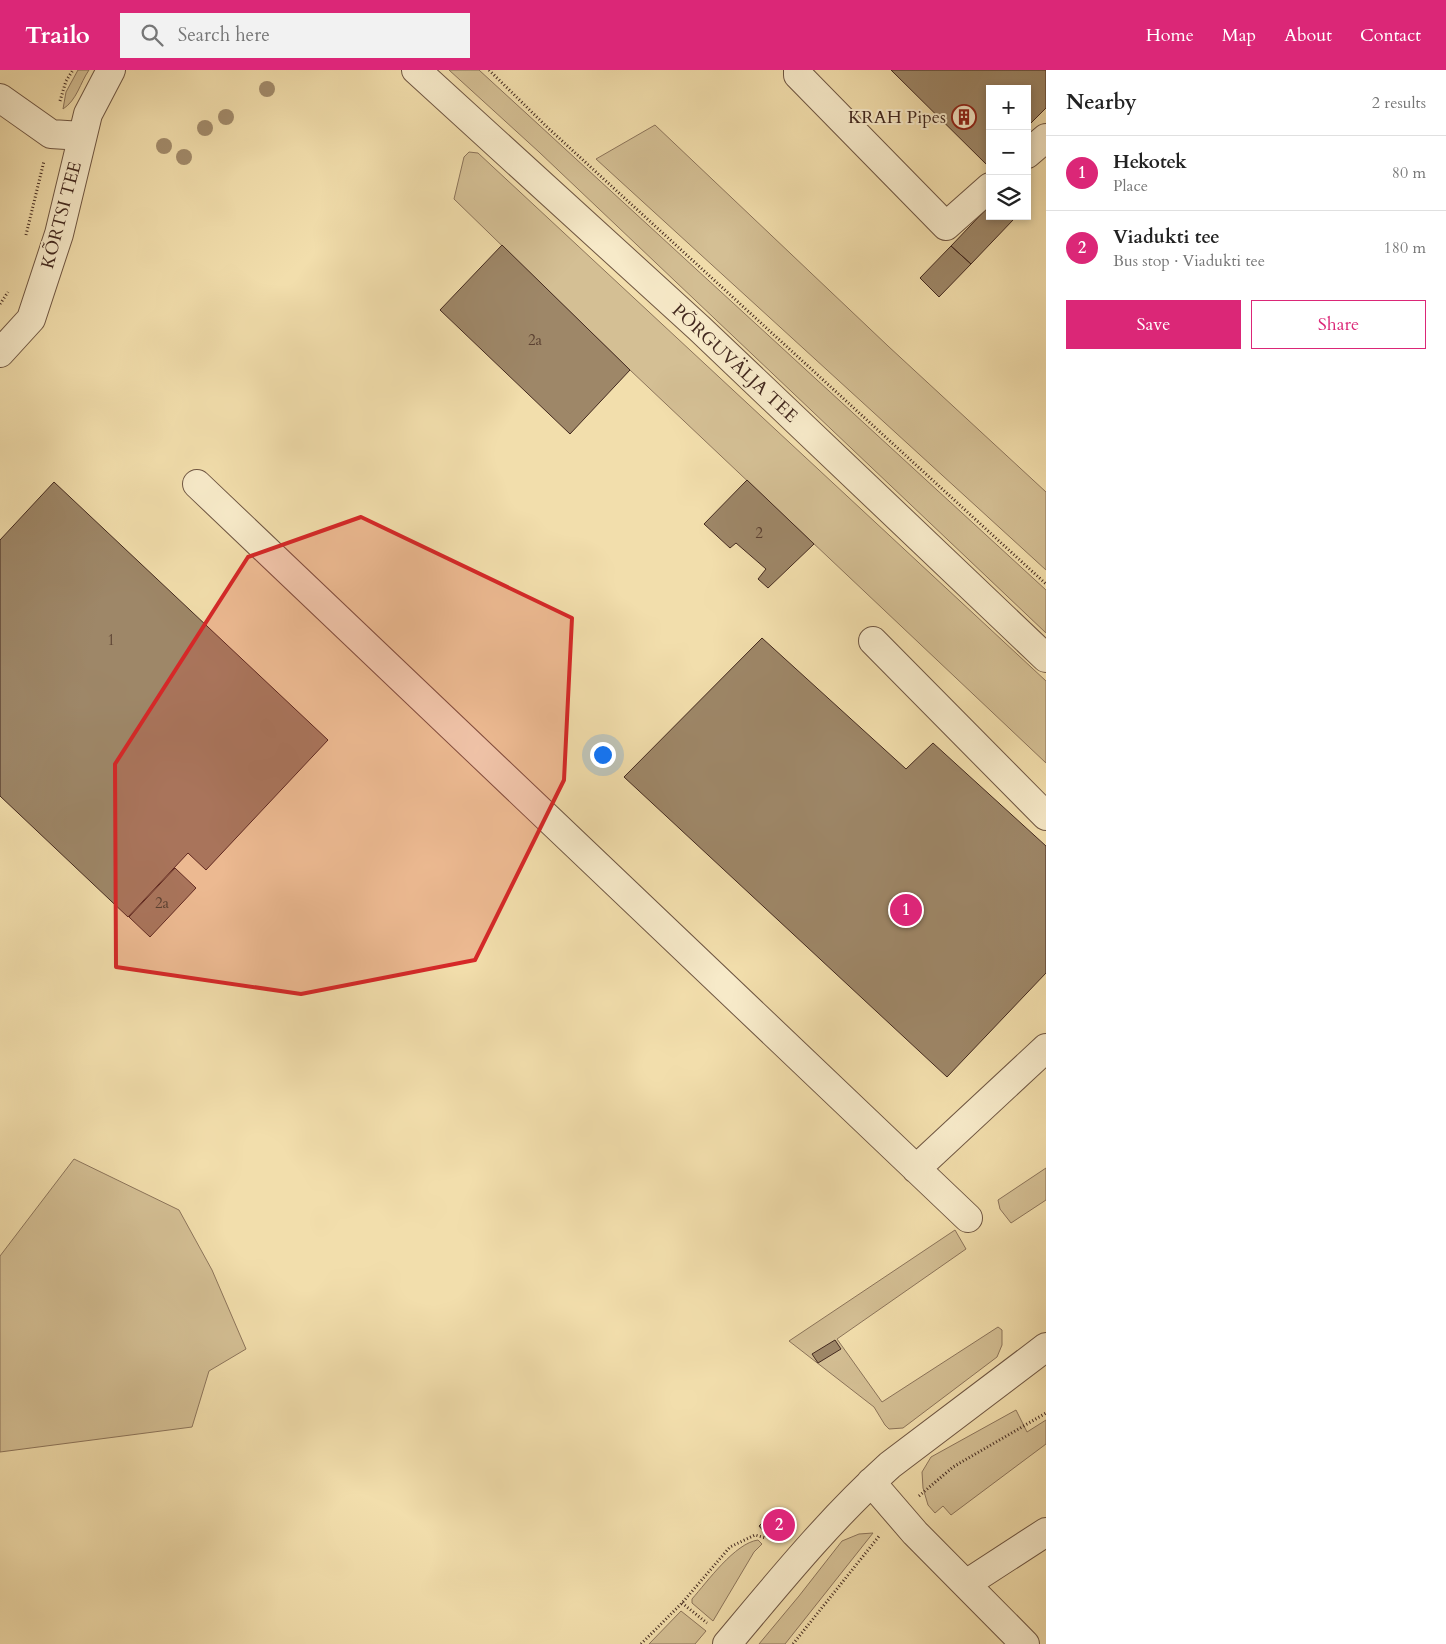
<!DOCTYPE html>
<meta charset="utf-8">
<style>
:root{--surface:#fff;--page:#f2f2f2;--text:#222;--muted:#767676;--line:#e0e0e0;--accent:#db2777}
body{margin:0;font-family:Cardo,serif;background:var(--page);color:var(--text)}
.controls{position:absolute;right:15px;top:15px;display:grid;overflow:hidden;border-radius:0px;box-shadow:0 2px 8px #0003}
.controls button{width:45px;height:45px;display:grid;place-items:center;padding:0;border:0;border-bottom:1px solid var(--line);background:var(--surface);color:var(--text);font:25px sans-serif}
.you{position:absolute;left:602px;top:684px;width:18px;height:18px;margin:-12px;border:4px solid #fff;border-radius:50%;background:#1a73e8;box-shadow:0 0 0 8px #1a73e833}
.badge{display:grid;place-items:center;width:32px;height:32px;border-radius:50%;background:var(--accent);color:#fff;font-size:16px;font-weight:700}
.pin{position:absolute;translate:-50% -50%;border:2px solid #fff;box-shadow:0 1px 5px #0006}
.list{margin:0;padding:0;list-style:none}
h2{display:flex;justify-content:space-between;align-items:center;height:65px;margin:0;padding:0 20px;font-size:21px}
h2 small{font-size:16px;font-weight:400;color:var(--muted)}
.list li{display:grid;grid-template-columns:32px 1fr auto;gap:15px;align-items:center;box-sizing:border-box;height:75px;padding:0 20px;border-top:1px solid var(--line)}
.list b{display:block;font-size:19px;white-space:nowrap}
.list p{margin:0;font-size:16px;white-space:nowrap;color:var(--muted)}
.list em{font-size:16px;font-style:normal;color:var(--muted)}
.actions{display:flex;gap:10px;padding:15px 20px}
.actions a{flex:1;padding:11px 0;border:1px solid var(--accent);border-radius:0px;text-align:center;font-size:18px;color:var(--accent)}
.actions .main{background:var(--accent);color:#fff}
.icon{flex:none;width:28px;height:28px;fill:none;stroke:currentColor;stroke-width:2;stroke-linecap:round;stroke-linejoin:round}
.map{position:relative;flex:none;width:1046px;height:1574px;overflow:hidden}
header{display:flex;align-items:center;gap:30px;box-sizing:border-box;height:70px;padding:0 25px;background:var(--accent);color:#fff}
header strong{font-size:24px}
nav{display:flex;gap:28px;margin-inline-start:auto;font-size:18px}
.search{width:350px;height:45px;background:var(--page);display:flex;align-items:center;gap:12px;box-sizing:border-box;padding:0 18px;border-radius:0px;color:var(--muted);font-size:19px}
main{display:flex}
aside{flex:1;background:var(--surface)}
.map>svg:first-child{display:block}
</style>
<header>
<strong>Trailo</strong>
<div class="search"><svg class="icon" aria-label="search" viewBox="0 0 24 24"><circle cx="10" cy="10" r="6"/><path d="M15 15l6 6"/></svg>Search here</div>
<nav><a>Home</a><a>Map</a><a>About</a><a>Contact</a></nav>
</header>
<main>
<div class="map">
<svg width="1046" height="1574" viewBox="0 0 1046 1574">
<rect width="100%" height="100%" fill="#f2deac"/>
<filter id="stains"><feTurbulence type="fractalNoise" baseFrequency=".004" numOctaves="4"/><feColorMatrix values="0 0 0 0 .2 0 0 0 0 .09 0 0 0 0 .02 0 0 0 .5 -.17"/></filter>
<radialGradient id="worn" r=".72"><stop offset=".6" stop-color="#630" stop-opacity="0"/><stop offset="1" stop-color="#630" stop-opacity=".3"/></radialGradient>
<path fill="#d4bf94" stroke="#8c745a" d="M78 0H89C80 13 77 30 63 39L66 22Z
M449 0H479L1046 520V563L539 82Z
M655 55 888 276 1046 422V500L596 89Z
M469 82 478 83 1046 611V693L630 300 454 129 464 87Z
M74 1089 179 1140 212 1200 246 1279 209 1301 192 1357 0 1382V1186Z
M1046 1098V1130L1011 1153 1000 1139 998 1130Z
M955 1160 966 1179 837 1269 882 1332 998 1257 1002 1260V1275L997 1287 903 1358 889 1359 885 1355 874 1337 789 1271Z
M1016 1340 1027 1362 1046 1350V1374L951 1445 943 1436 935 1443 928 1435 923 1418 922 1402 931 1387Z
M873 1463 785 1574H759L799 1526 842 1471 859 1464Z
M758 1470 762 1474 754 1482 713 1551 692 1533V1529C707 1512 735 1473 758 1470Z
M681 1541 706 1561 695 1574H649Z"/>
<path fill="#9e8768" stroke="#43291f" d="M891 0H1046V38L1027 57V19H990V95L988 96Z
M990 135V146H1009L1013 150 971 194 951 176Z
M502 175 630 300 570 364 440 240Z
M951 176 971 194 939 227 920 208Z
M747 410 814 474 768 518 758 509 766 499 736 473 730 478 704 454Z
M54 412 328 670 206 800 188 783 128 847 0 726V470Z
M762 568 906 699 933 673 1046 776V903L947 1007 624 707Z
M175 798 196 818 150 867 129 847Z
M835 1270 841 1279 818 1293 812 1284Z
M771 1444 776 1449 764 1462 759 1456Z"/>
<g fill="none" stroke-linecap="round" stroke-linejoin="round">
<defs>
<path id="minor" d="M416 0 699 258 1046 588
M798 0V5L946 156 990 117
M0 28 51 64 82 66
M1027 84 1046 68
M0 283 31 249 59 164 88 44 111 0
M197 414 968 1148
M873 571 1046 746
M916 1099 1046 978
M871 1412 915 1463 1025 1574
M966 1514 1046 1462
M727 1574C779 1512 830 1449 890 1395L1046 1277"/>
</defs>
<use href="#minor" stroke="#6f5642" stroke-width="30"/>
<path stroke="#43291f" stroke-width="3" stroke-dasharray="1 2.5" stroke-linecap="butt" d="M489 0 548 58 1046 514
M60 31 66 11 73 0
M26 165 44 91
M0 234 8 222
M919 1426 953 1397 1046 1343
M682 1533 707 1553
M641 1574 682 1533 730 1477 755 1465 766 1468 779 1455
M793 1574 880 1465"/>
<use href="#minor" stroke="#f7eac9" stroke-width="28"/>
</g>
<g fill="#a28b6b">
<circle cx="267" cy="19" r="8"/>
<circle cx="226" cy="47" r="8"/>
<circle cx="205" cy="58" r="8"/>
<circle cx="164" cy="76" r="8"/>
<circle cx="184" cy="87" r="8"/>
</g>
<path fill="#d62828" fill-opacity="0.2" stroke="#d62828" stroke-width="4" stroke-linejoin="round" d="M361 447 572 548 564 710 475 890 301 924 116 897 115 694 248 487Z"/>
<defs>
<symbol id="building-ring" viewBox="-11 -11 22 22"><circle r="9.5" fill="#f7eac9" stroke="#8f2418" stroke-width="1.5"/><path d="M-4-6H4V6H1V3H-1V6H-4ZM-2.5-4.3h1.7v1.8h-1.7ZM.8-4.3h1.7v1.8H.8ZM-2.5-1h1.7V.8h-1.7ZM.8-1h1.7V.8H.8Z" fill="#8f2418"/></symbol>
</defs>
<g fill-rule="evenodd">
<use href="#building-ring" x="950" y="33" width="28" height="28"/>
</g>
<g text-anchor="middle" stroke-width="4" stroke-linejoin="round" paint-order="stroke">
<g font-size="15" fill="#5a4031">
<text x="535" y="275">2a</text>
<text x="759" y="468">2</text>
<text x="111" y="575">1</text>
<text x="162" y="838">2a</text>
</g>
<g font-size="18" fill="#43291f" stroke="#f7eac9" text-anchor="end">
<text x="946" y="53">KRAH Pipes</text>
</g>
<g font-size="18" fill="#43291f" stroke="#f7eac9">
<text transform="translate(61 145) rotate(-75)" y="6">KÕRTSI TEE</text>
<text transform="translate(735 293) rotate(43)" y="6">PÕRGUVÄLJA TEE</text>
</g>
</g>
<rect width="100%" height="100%" filter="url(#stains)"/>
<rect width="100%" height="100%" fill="url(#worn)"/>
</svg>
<div class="controls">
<button>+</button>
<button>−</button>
<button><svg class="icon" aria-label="layers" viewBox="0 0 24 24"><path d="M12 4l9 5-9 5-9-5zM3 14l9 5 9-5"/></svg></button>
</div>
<div class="you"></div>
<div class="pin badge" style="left:906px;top:840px">1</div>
<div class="pin badge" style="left:779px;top:1455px">2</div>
</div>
<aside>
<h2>Nearby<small>2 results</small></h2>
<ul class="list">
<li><span class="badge">1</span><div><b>Hekotek</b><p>Place</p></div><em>80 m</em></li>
<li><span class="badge">2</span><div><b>Viadukti tee</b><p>Bus stop · Viadukti tee</p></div><em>180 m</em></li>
</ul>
<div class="actions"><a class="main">Save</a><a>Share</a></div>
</aside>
</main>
